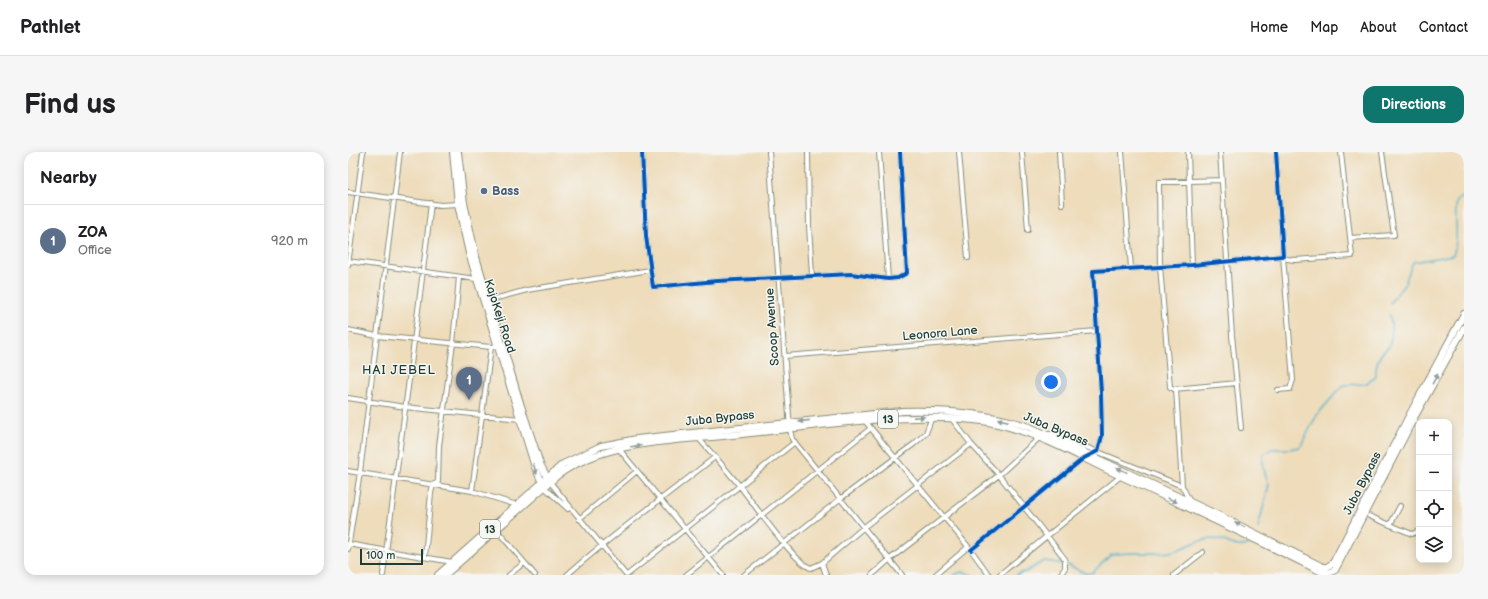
<!DOCTYPE html>
<meta charset="utf-8">
<style>
:root{--surface:#fff;--page:#f6f6f6;--text:#202124;--muted:#757577;--line:#e0e0e0;--accent:#0f766e}
body{margin:0;font-family:"Balsamiq Sans",sans-serif;background:var(--page);color:var(--text)}
.controls{position:absolute;right:12px;bottom:12px;display:grid;overflow:hidden;border-radius:8px;box-shadow:0 2px 10px #0003}
.controls button{width:36px;height:36px;display:grid;place-items:center;padding:0;border:0;border-bottom:1px solid var(--line);background:var(--surface);color:var(--text);font:20px sans-serif}
.scale{position:absolute;left:12px;bottom:10px;width:63px;box-sizing:border-box;padding-left:4px;border:2px solid #1f3d34;border-top:0;font-size:11px;line-height:14px;white-space:nowrap;color:#1f3d34;-webkit-text-stroke:3px #f6f6f2;paint-order:stroke}
.you{position:absolute;left:703px;top:230px;width:14px;height:14px;margin:-10px;border:3px solid #fff;border-radius:50%;background:#1a73e8;box-shadow:0 0 0 6px #1a73e833}
.badge{display:grid;place-items:center;width:26px;height:26px;border-radius:50%;background:var(--accent);color:#fff;font-size:13px;font-weight:700}
.pin{position:absolute;translate:-50% -33px;filter:drop-shadow(0 1px 2px #0008)}
.pin::after{content:'';position:absolute;top:21px;width:14px;height:12px;background:inherit;clip-path:polygon(0 0,100% 0,50% 100%)}
.list{margin:0;padding:0;list-style:none}
h2{display:flex;justify-content:space-between;align-items:center;height:52px;margin:0;padding:0 16px;font-size:17px}
h2 small{font-size:13px;font-weight:400;color:var(--muted)}
.list li{display:grid;grid-template-columns:26px 1fr auto;gap:12px;align-items:center;box-sizing:border-box;height:72px;padding:0 16px;border-top:1px solid var(--line)}
.list b{display:block;font-size:15px;white-space:nowrap}
.list p{margin:0;font-size:13px;white-space:nowrap;color:var(--muted)}
.list em{font-size:13px;font-style:normal;color:var(--muted)}
.icon{flex:none;width:22px;height:22px;fill:none;stroke:currentColor;stroke-width:2;stroke-linecap:round;stroke-linejoin:round}
.map{position:relative;flex:none;width:1116px;height:423px;overflow:hidden;border-radius:12px}
header{display:flex;align-items:center;gap:24px;box-sizing:border-box;height:56px;padding:0 20px;background:var(--surface);border-bottom:1px solid var(--line)}
header strong{font-size:19px}
nav{display:flex;gap:22px;margin-inline-start:auto;font-size:14px}
.intro{display:flex;align-items:center;justify-content:space-between;box-sizing:border-box;height:96px;padding:0 24px}
h1{margin:0;font-size:28px}
.button{padding:10px 18px;border-radius:12px;background:var(--accent);color:#fff;font-size:14px;font-weight:700}
main{display:flex;gap:24px;padding:0 24px}
aside{flex:1;background:var(--surface);border-radius:12px;box-shadow:0 2px 10px #0003}
.map>svg:first-child{display:block}
</style>
<header>
<strong>Pathlet</strong>
<nav><a>Home</a><a>Map</a><a>About</a><a>Contact</a></nav>
</header>
<div class="intro"><h1>Find us</h1><a class="button">Directions</a></div>
<main>
<aside>
<h2>Nearby<small></small></h2>
<ul class="list">
<li><span class="badge" style="background:#5c6f8a">1</span><div><b>ZOA</b><p>Office</p></div><em>920 m</em></li>
</ul>
</aside>
<div class="map">
<svg width="1116" height="423" viewBox="0 0 1116 423">
<rect width="100%" height="100%" fill="#f6f6f2"/>
<filter id="ink" filterUnits="userSpaceOnUse"><feTurbulence type="fractalNoise" baseFrequency=".025" numOctaves="2"/><feDisplacementMap in="SourceGraphic" scale="8" xChannelSelector="R" yChannelSelector="G"/><feConvolveMatrix kernelMatrix="1 2 1 2 8 2 1 2 1" color-interpolation-filters="sRGB"/></filter>
<filter id="wash" filterUnits="userSpaceOnUse"><feTurbulence type="fractalNoise" baseFrequency=".012" numOctaves="4" result="noise"/><feDisplacementMap in="SourceGraphic" scale="16" xChannelSelector="R" yChannelSelector="G"/><feGaussianBlur stdDeviation="0.9" result="paint"/><feColorMatrix in="noise" values="0 0 0 0 0 0 0 0 0 0 0 0 0 0 0 0 0 1.4 0 .05"/><feComposite in="paint" operator="in"/></filter>
<g filter="url(#wash)">
<rect width="100%" height="100%" fill="#eedcba"/>
<g fill="none" stroke-linecap="round" stroke-linejoin="round">
<path stroke="#4cb0cb" stroke-width="1.5" d="M1042 151 1057 131 1065 110 1105 103C1112 85 1105 67 1109 49L1116 44
M910 376 921 333 915 315V303L923 297H941L952 295 969 263 995 233 1017 232 1028 225C1027 212 1030 202 1041 195 1044 183 1045 174 1041 163
M606 423 614 420 625 423
M668 423 679 419 696 409 718 412 739 422 745 420 763 403C783 399 802 403 822 400 837 397 850 386 866 387 879 387 888 399 901 392"/>
</g>
</g>
<g filter="url(#ink)">
<g fill="none" stroke-linecap="round" stroke-linejoin="round">
<defs>
<path id="minor" d="M294 0 298 84 305 135 369 129 503 122 540 127 550 126 559 121 552 0
M421 0 442 277 444 287 554 423
M460 0 461 74 464 123
M531 0 540 127
M611 0 620 106
M674 0 680 78
M711 0 714 52
M774 0 783 116
M840 0 844 113
M872 0 884 183 893 276
M874 28 811 30 812 114 822 235 826 237 889 231
M0 40 93 53 110 52
M1002 86 1046 83 1034 0
M935 104 939 107 947 108 1004 104 993 0
M0 109 128 127
M0 113 15 0
M142 148 179 138 302 118
M0 178 29 184 143 195
M437 204 749 179
M828 237 834 334 842 350
M930 238 942 237 945 228 935 104
M0 246 57 255 172 267
M604 267 623 292 651 323 717 407V416L712 423
M517 269 623 398 641 423
M698 282H706L834 334
M351 287C365 302 378 317 391 333 404 349 447 412 463 416L474 411 516 375 623 292
M271 297 375 423
M0 319 124 339 169 353
M202 330 278 423
M196 335 220 357
M124 339 143 195 150 194
M1021 364 1064 382 1071 379
M231 367 289 319
M1042 373 1052 354
M147 376 187 423
M0 392 104 410
M0 397 12 320 52 0
M623 398 736 306 750 299 754 284 753 240 745 119 844 113 935 104 928 0
M77 405 83 341 85 333 90 330 91 294 105 191 111 125
M474 411 478 423
M35 423C51 299 69 176 83 51
M161 423 176 411
M219 423C266 381 318 344 367 305
M279 423 447 290
M338 423 523 276
M396 423 492 347 566 292 578 281 584 265
M524 423 542 407 651 323 691 286
M587 423 620 395
M651 423 773 324
M826 423 855 400"/>
<path id="primary" d="M105 0 110 52 121 101 187 315 195 333
M110 0 116 51 128 105 173 254 192 312 201 329
M90 423 215 312 253 294 289 287 325 283 555 259C598 258 643 261 684 276L870 363 975 415H979L985 411 1062 262 1116 162
M97 423 210 323C258 288 327 289 385 283 465 275 546 260 626 268 676 273 722 300 766 321 835 353 905 386 974 420L981 421 987 418 1067 264 1116 176"/>
</defs>
<use href="#minor" stroke="#868c77" stroke-width="6"/>
<use href="#primary" stroke="#868c77" stroke-width="8"/>
<use href="#minor" stroke="#fff" stroke-width="4"/>
<use href="#primary" stroke="#fff" stroke-width="6"/>
<defs>
<path id="cycleway" d="M294 0 298 84 305 135 369 129 503 122 540 127 550 126 559 121 552 0
M623 398 736 306 750 299 754 284 753 240 745 119 844 113 935 104 928 0"/>
</defs>
<use href="#cycleway" stroke="#f6f6f2" stroke-width="6"/>
<use href="#cycleway" stroke="#0057b8" stroke-width="4"/>
</g>
<defs><path id="oneway-solid" d="M-6-.8H1V-3.2L6.5 0L1 3.2V.8H-6Z"/></defs>
<g fill="#8f9e9a">
<use href="#oneway-solid" transform="translate(1087 227) rotate(-61)"/>
<use href="#oneway-solid" transform="translate(571 265) rotate(-1)"/>
<use href="#oneway-solid" transform="translate(655 268) rotate(-167)"/>
<use href="#oneway-solid" transform="translate(456 269) rotate(174)"/>
<use href="#oneway-solid" transform="translate(288 294) rotate(-7)"/>
<use href="#oneway-solid" transform="translate(187 317) rotate(71)"/>
<use href="#oneway-solid" transform="translate(774 318) rotate(-154)"/>
<use href="#oneway-solid" transform="translate(824 348) rotate(25)"/>
<use href="#oneway-solid" transform="translate(892 373) rotate(-153)"/>
</g>
</g>
<circle fill="#5c6f8a" stroke="#f6f6f2" stroke-width="1.5" cx="136" cy="39" r="4"/>
<g text-anchor="middle" stroke-width="3" stroke-linejoin="round" paint-order="stroke">
<g fill="#f6f6f2" stroke="#60746d" stroke-width="1">
<rect x="530" y="258" width="20" height="18" rx="3"/>
<rect x="132" y="368" width="20" height="18" rx="3"/>
</g>
<g font-size="11" font-weight="bold" fill="#1f3d34">
<text x="540" y="271">13</text>
<text x="142" y="381">13</text>
</g>
<g font-size="12" font-weight="bold" fill="#4e5e75" stroke="#f6f6f2" text-anchor="start">
<text x="144" y="43">Bass</text>
</g>
<g font-size="12" fill="#1f3d34" stroke="#f6f6f2">
<text transform="translate(152 164) rotate(72)" y="4">KajoKeji Road</text>
<text transform="translate(424 175) rotate(-94)" y="4">Scoop Avenue</text>
<text transform="translate(592 181) rotate(-5)" y="4">Leonora Lane</text>
<text transform="translate(372 266) rotate(-6)" y="4">Juba Bypass</text>
<text transform="translate(708 277) rotate(23)" y="4">Juba Bypass</text>
<text transform="translate(1014 331) rotate(-63)" y="4">Juba Bypass</text>
</g>
<g font-size="13" letter-spacing="1" fill="#1f3d34" stroke="#f6f6f2">
<text x="51" y="222">HAI JEBEL</text>
</g>
</g>
</svg>
<div class="controls">
<button>+</button>
<button>−</button>
<button><svg class="icon" aria-label="locate" viewBox="0 0 24 24"><circle cx="12" cy="12" r="6"/><path d="M12 2v4M12 18v4M2 12h4M18 12h4"/></svg></button>
<button><svg class="icon" aria-label="layers" viewBox="0 0 24 24"><path d="M12 4l9 5-9 5-9-5zM3 14l9 5 9-5"/></svg></button>
</div>
<div class="scale">100 m</div>
<div class="you"></div>
<div class="pin badge" style="left:121px;top:248px;background:#5c6f8a">1</div>
</div>
</main>
